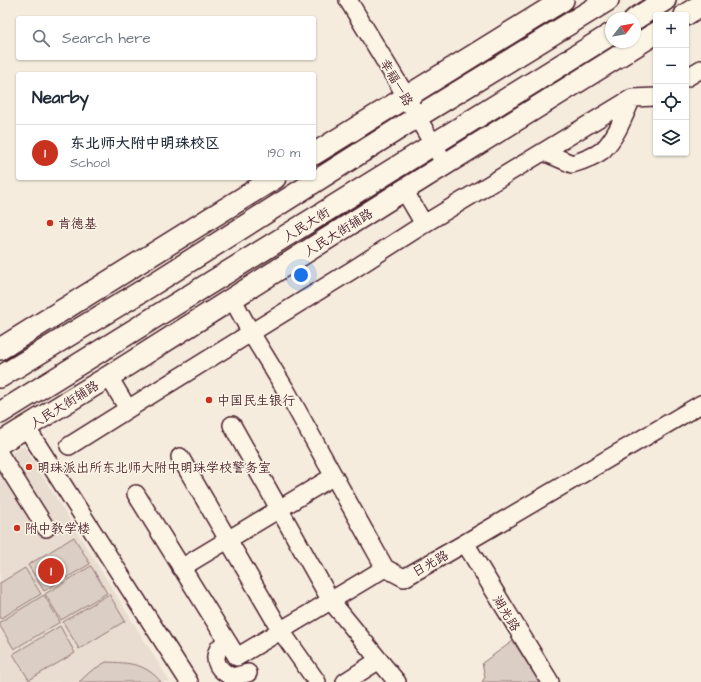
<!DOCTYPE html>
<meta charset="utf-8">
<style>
:root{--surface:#fff;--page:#f6f6f7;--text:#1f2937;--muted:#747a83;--line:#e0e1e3;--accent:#c8321e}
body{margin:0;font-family:"Architects Daughter","LXGW WenKai TC",sans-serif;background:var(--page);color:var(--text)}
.controls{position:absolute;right:12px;top:12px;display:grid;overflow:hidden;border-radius:4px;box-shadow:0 1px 3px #0004}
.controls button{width:36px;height:36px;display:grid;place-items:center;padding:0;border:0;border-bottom:1px solid var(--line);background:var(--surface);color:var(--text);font:20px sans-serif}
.compass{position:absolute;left:605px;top:12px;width:36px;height:36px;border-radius:50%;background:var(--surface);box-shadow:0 1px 3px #0004;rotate:59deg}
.you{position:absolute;left:301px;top:275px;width:14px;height:14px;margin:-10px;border:3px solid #fff;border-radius:50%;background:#1a73e8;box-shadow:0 0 0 6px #1a73e833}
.badge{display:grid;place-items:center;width:26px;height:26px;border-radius:50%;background:var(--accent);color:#fff;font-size:13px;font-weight:700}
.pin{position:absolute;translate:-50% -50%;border:2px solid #fff;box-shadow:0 1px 4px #0006}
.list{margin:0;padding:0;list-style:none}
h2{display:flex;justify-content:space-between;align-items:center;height:52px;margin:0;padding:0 16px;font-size:17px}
h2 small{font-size:13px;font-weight:400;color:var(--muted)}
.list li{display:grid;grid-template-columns:26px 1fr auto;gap:12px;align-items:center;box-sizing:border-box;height:56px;padding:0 16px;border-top:1px solid var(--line)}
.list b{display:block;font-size:15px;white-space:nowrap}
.list p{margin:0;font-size:13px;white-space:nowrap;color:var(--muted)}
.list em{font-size:13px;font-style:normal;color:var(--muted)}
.icon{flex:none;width:22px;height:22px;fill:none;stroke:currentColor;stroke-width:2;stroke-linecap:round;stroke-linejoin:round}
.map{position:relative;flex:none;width:701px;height:682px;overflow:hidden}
.search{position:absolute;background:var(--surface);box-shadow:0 1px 3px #0004;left:16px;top:16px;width:300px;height:44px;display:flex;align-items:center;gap:10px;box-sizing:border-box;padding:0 14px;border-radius:4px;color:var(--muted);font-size:15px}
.panel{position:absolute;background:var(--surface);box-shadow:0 1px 3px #0004;left:16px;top:72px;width:300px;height:108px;border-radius:4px}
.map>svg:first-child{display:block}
</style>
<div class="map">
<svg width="701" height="682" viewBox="0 0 701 682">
<rect width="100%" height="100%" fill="#f5ecde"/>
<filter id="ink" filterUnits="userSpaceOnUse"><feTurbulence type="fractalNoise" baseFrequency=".025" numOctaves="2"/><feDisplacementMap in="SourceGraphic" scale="8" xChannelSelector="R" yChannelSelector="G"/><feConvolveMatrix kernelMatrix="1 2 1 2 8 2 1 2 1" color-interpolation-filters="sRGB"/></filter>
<g filter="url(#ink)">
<path fill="#e8ddd0" d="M24 446 170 682H0V460Z"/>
<path fill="#dbcec4" stroke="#927678" d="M74 537 90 564 44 591 28 565Z
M91 566 107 593 61 620 45 594Z
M25 568 41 594 0 619V583Z
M109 594 125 621 79 649 63 622Z
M44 595 60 622 14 649 0 626V622Z
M60 626 75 653 29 680 13 654Z
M513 641 539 682H482L485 677 482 663Z
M106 662C130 663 145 663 161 682H79L91 671Z"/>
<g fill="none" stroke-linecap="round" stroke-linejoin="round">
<defs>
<path id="minor" d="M348 0 406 96 417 117 445 164
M686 78 701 69
M544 152 572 164C582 161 594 157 603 150 617 136 624 116 632 98
M404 190 424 224
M232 298 251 333 287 392 385 568 404 578 465 543 701 404
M128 409 354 269 424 224 632 98 656 97
M232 425 331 601 397 682
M26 427 189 682
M69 446 128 409 109 377
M0 455 46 528
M180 457 281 631 317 682
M136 494 237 657 385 568
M465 543 550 682
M181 568 334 476
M227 641C224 643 221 646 219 648 211 662 220 671 232 677L248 673
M345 682 379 660"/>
<path id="major" d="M685 15 701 5
M635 19 665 0
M314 154 563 0
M0 349 275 178
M0 377 147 288 417 117 608 0
M0 413 260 252 611 34
M0 443 121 369 404 190 656 33"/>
</defs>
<use href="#minor" stroke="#4a1f2b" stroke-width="20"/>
<use href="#major" stroke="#4a1f2b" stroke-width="24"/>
<use href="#minor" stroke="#fcf5e5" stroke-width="17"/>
<use href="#major" stroke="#fcf5e5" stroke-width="21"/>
</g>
</g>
<g fill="#c8321e" stroke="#fcf5e5" stroke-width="1.5">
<circle cx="50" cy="223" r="4"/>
<circle cx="209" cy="400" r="4"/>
<circle cx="29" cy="467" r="4"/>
<circle cx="17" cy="528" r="4"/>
</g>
<g text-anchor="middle" stroke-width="3" stroke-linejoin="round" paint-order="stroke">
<g font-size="13" fill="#4a1f2b" stroke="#fcf5e5">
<text transform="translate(397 82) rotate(60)" y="5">幸福一路</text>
<text transform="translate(306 224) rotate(-32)" y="5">人民大街</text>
<text transform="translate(338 232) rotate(-32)" y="5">人民大街辅路</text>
<text transform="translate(64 404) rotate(-32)" y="5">人民大街辅路</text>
<text transform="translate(430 563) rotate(-30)" y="5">日光路</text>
<text transform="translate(507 613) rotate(58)" y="5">湖光路</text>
</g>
<g font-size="13" fill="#4a1f2b" stroke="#fcf5e5" text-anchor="start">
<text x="58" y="228">肯德基</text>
<text x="217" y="405">中国民生银行</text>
<text x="37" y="472">明珠派出所东北师大附中明珠学校警务室</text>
<text x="25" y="533">附中教学楼</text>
</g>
</g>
</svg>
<div class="controls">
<button>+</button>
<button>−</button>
<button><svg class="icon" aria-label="locate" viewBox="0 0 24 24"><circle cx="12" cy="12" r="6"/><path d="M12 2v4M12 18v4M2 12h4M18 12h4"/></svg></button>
<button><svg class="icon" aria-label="layers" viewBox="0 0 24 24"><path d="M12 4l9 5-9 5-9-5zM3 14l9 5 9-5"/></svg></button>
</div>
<svg class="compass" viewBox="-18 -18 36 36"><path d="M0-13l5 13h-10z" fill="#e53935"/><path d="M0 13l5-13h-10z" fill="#747a83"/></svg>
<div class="you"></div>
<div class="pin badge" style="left:51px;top:571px">1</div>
<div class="search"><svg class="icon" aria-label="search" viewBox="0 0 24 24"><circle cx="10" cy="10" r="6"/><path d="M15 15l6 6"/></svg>Search here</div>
<section class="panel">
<h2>Nearby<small></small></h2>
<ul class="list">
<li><span class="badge">1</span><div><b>东北师大附中明珠校区</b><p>School</p></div><em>190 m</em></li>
</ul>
</section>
</div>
